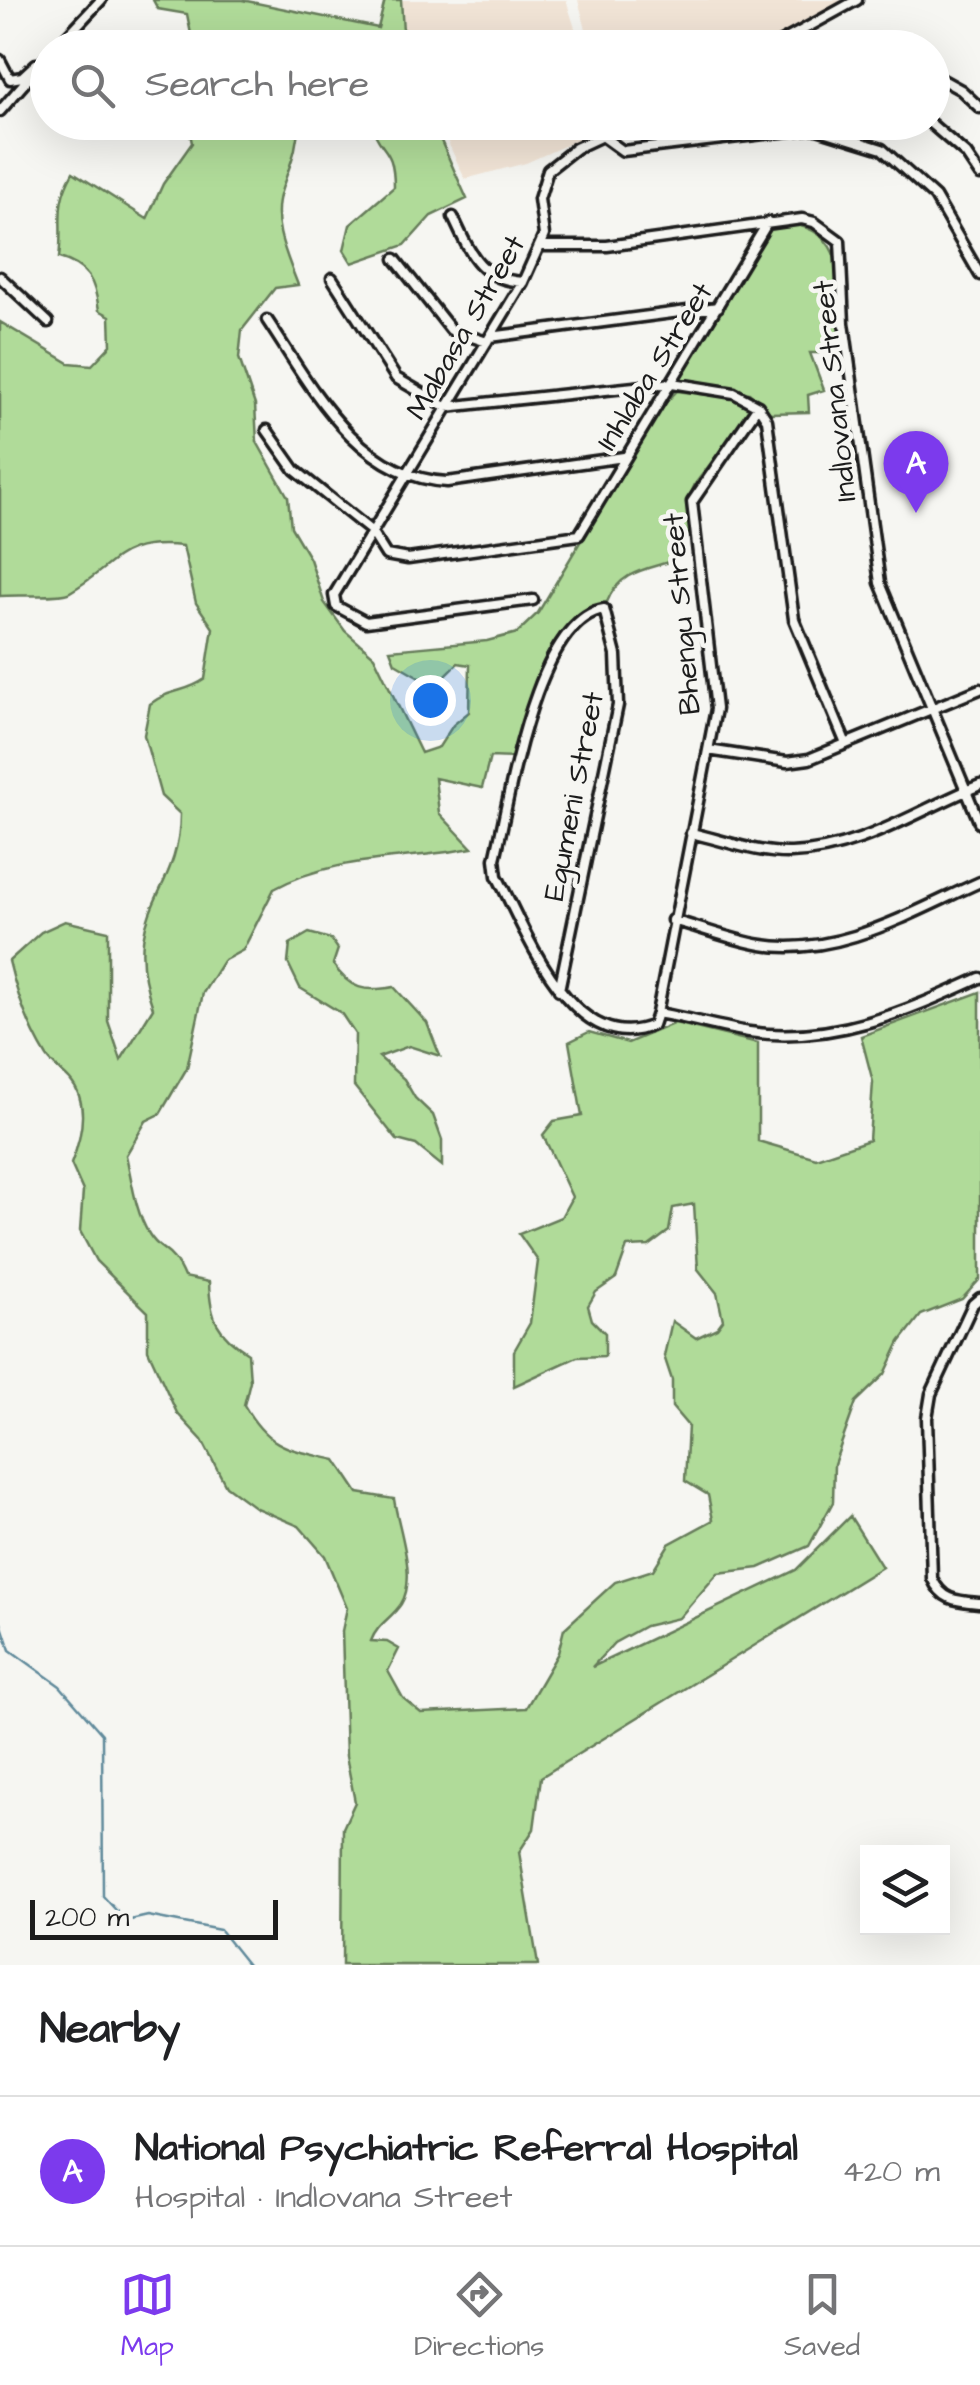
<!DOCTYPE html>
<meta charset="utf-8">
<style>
:root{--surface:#fff;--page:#f2f2f2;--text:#202124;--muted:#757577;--line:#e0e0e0;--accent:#7c3aed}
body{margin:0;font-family:"Architects Daughter",sans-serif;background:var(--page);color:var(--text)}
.controls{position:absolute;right:30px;bottom:30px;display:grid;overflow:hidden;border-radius:0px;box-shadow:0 10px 40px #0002}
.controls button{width:90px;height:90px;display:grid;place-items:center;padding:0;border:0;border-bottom:2px solid var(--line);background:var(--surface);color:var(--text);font:50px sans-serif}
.scale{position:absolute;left:30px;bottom:25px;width:248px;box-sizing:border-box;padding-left:10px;border:5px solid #1c1c1c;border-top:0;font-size:28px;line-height:35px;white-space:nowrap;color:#1c1c1c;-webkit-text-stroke:8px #f6f6f2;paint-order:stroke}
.you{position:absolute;left:430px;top:700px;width:35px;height:35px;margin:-25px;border:8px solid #fff;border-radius:50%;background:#1a73e8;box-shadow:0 0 0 15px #1a73e833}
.badge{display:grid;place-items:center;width:65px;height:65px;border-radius:50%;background:var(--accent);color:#fff;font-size:32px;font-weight:700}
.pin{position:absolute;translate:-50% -82px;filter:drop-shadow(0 2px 5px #0008)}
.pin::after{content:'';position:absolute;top:52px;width:35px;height:30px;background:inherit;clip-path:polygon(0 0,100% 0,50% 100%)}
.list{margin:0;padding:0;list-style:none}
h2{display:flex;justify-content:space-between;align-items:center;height:130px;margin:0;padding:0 40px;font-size:42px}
h2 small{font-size:32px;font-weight:400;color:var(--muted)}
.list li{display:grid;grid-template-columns:65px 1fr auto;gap:30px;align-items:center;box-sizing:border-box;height:150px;padding:0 40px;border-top:2px solid var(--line)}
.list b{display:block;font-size:38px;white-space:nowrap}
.list p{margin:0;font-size:32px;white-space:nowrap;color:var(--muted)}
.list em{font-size:32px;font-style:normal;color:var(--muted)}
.icon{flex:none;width:55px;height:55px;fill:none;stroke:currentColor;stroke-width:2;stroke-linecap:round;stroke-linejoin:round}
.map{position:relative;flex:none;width:980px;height:1965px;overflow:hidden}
.search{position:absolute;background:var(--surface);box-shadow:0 10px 40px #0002;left:30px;right:30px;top:30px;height:110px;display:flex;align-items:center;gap:25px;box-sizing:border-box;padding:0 35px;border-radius:55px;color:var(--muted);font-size:38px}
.sheet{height:280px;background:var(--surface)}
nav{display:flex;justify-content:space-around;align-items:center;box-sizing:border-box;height:140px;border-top:2px solid var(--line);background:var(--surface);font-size:28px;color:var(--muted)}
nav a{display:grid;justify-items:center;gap:5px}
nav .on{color:var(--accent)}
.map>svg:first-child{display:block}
</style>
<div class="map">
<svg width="980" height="1965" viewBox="0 0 980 1965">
<rect width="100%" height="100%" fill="#f6f6f2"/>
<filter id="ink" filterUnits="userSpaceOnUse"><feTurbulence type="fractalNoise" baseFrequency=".01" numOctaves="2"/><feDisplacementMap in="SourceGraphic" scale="20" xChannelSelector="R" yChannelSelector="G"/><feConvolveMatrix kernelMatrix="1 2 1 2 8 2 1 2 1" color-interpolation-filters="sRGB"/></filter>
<g filter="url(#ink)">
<path fill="#f1e4d6" d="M401 0H566L581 47H406Z
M578 0H844L757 47 591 48Z
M605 123 595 132 526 163 465 179 439 123Z"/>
<path fill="#b0db99" stroke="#667c5a" stroke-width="2.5" d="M153 0H242L378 28 385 0H401L404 47H184L192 39 187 14 158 9Z
M188 123H298C298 150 289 166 281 192 271 223 287 256 298 285L275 288 242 330 239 358 255 405 257 442 288 497 291 527 310 559 324 602 345 631 374 656 421 753 439 747 453 725 469 712 470 665 458 663 445 676 426 681 395 663 390 650 487 641 517 633 538 613 657 412 677 391 733 398 754 407 695 484 688 500 692 534 671 538 672 561C643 570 619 572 607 602 541 620 530 701 514 758L490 757 482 788 435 778 439 813 472 848C405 861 336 855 274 889L243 950 223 961 203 993 187 1068 160 1114 146 1121 126 1155C132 1181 135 1211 149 1234 161 1254 171 1246 184 1277L209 1282C210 1318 217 1334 248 1353L250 1381 244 1405C269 1449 289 1449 336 1460L358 1493 394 1499C398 1528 418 1577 401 1604 391 1619 378 1623 371 1641L387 1642 399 1649 388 1671 403 1698 421 1713 526 1708 558 1653 564 1629 615 1582 653 1570 669 1544 713 1520 708 1495 685 1481 688 1426 672 1407V1380L664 1356 672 1321 696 1338 717 1328 723 1320 717 1293 698 1269 694 1204 673 1208 669 1231 649 1246 627 1247 616 1278 596 1292 588 1306 592 1320 605 1333V1356L577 1357 514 1386V1351L530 1323 538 1261 519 1234 561 1217 572 1197 543 1135 554 1121 582 1116 569 1042 589 1032 628 1043 675 1023 758 1043V1141L816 1158 869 1140 873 1082 861 1036 980 992V1279L962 1299 921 1315 900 1342 885 1374 856 1402 834 1464 833 1502 809 1546 759 1568 718 1573 679 1618 645 1626 614 1643 592 1667 796 1570 850 1516 882 1567 541 1777 534 1829 519 1852 538 1965H342L343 1828 355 1802 346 1756 342 1631 347 1608 325 1556 299 1526 256 1508 226 1486 202 1440 177 1413 148 1350V1312L96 1261 80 1231 83 1191 71 1164C81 1139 90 1103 70 1080 63 1072 53 1066 47 1057 29 1028 17 995 9 961L41 932 65 921 108 931V1021L121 1060 153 1008C118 909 180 896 180 814L161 796 144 735 150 704C171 688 186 693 205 679L213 628 196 603 183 546C116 540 120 563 70 592 61 598 16 594 0 596V322L69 363 92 365 111 345 110 316 99 310C95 281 88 266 59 258 64 220 53 207 73 172L147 219 163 184 192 143Z
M371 123H433L467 199 431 216 405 245 352 263 344 250 350 225 394 187C394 144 380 155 371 123Z
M778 224C855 221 838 297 843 353H810L824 390 808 395 809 412 770 413 749 393 677 381 762 234Z
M309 933 331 939 338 949 333 964C350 990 365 992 394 987L427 1023 440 1056 409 1046 379 1057 404 1079 415 1098 433 1115 442 1140V1166L416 1145 397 1140 354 1086 355 1034 341 1013 300 988 288 963 290 944Z"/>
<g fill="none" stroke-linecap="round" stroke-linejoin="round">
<path stroke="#608a9b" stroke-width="2.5" d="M0 1620 10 1650 60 1686 102 1734 103 1896 126 1921 148 1916 220 1930 248 1965"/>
<defs>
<path id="minor" d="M56 48 101 0
M770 48 857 0
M804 48 819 40 862 48
M0 60 10 79 22 77 36 64
M932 74 961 90 980 108
M0 111 48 56
M929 122 966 154 980 175
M605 138 623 151 814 128 882 149 935 197 980 275
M453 217C470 253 480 280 523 282
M541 246H607L802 219 814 222 840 241 844 323 880 583 980 824
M395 259 451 330 487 342
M0 277 48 322
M332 278 396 378 446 407 672 383 734 393 758 406 767 420 794 619 846 744
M267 320C311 386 357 477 447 482L624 457
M490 337 718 307
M267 430 295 470 371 531 386 555 408 559 579 535 768 222
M533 600 366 622 336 606 334 595 523 282 544 235 539 199 548 170 576 148 632 122
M708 750 787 762 809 759 980 689
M691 833C723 840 758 854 791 853 859 851 918 810 980 785
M672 920C702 928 732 940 762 945 839 957 912 912 980 882
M559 990 618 705 616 655 604 609C535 620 509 802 495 859L497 876C525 929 573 1060 653 1025L657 1013 716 709 692 502 758 406
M657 1013C688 1018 718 1027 749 1032 833 1044 905 1012 980 978
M980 1298 973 1304 931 1394 927 1418 932 1578C942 1601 957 1601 980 1603"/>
</defs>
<use href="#minor" stroke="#1c1c1c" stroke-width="15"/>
<use href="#minor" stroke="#f6f6f2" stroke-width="8"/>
</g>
</g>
<g text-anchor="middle" stroke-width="9" stroke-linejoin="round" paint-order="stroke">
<g font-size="30" fill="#1c1c1c" stroke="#f6f6f2">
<text transform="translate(465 327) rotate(-60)" y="10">Mabasa Street</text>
<text transform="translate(654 366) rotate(-58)" y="10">Inhlaba Street</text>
<text transform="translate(834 391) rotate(-96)" y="10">Indlovana Street</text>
<text transform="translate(681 614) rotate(-95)" y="10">Bhengu Street</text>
<text transform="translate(573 796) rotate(-79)" y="10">Egumeni Street</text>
</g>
</g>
</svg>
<div class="controls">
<button><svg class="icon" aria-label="layers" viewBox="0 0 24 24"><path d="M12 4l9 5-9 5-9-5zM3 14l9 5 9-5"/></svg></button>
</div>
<div class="scale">200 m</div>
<div class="you"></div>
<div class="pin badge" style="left:916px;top:513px">A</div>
<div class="search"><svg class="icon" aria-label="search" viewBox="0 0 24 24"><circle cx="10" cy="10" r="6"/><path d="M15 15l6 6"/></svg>Search here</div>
</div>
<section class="sheet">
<h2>Nearby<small></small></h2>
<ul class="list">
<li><span class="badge">A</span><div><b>National Psychiatric Referral Hospital</b><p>Hospital · Indlovana Street</p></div><em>420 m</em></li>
</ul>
</section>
<nav>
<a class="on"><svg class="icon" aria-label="map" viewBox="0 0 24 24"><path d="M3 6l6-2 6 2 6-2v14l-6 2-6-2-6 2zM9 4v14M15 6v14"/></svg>Map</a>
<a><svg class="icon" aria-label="directions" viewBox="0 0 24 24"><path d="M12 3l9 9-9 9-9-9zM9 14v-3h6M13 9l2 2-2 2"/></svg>Directions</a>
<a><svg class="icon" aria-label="saved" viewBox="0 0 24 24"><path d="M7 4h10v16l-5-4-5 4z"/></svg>Saved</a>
</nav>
